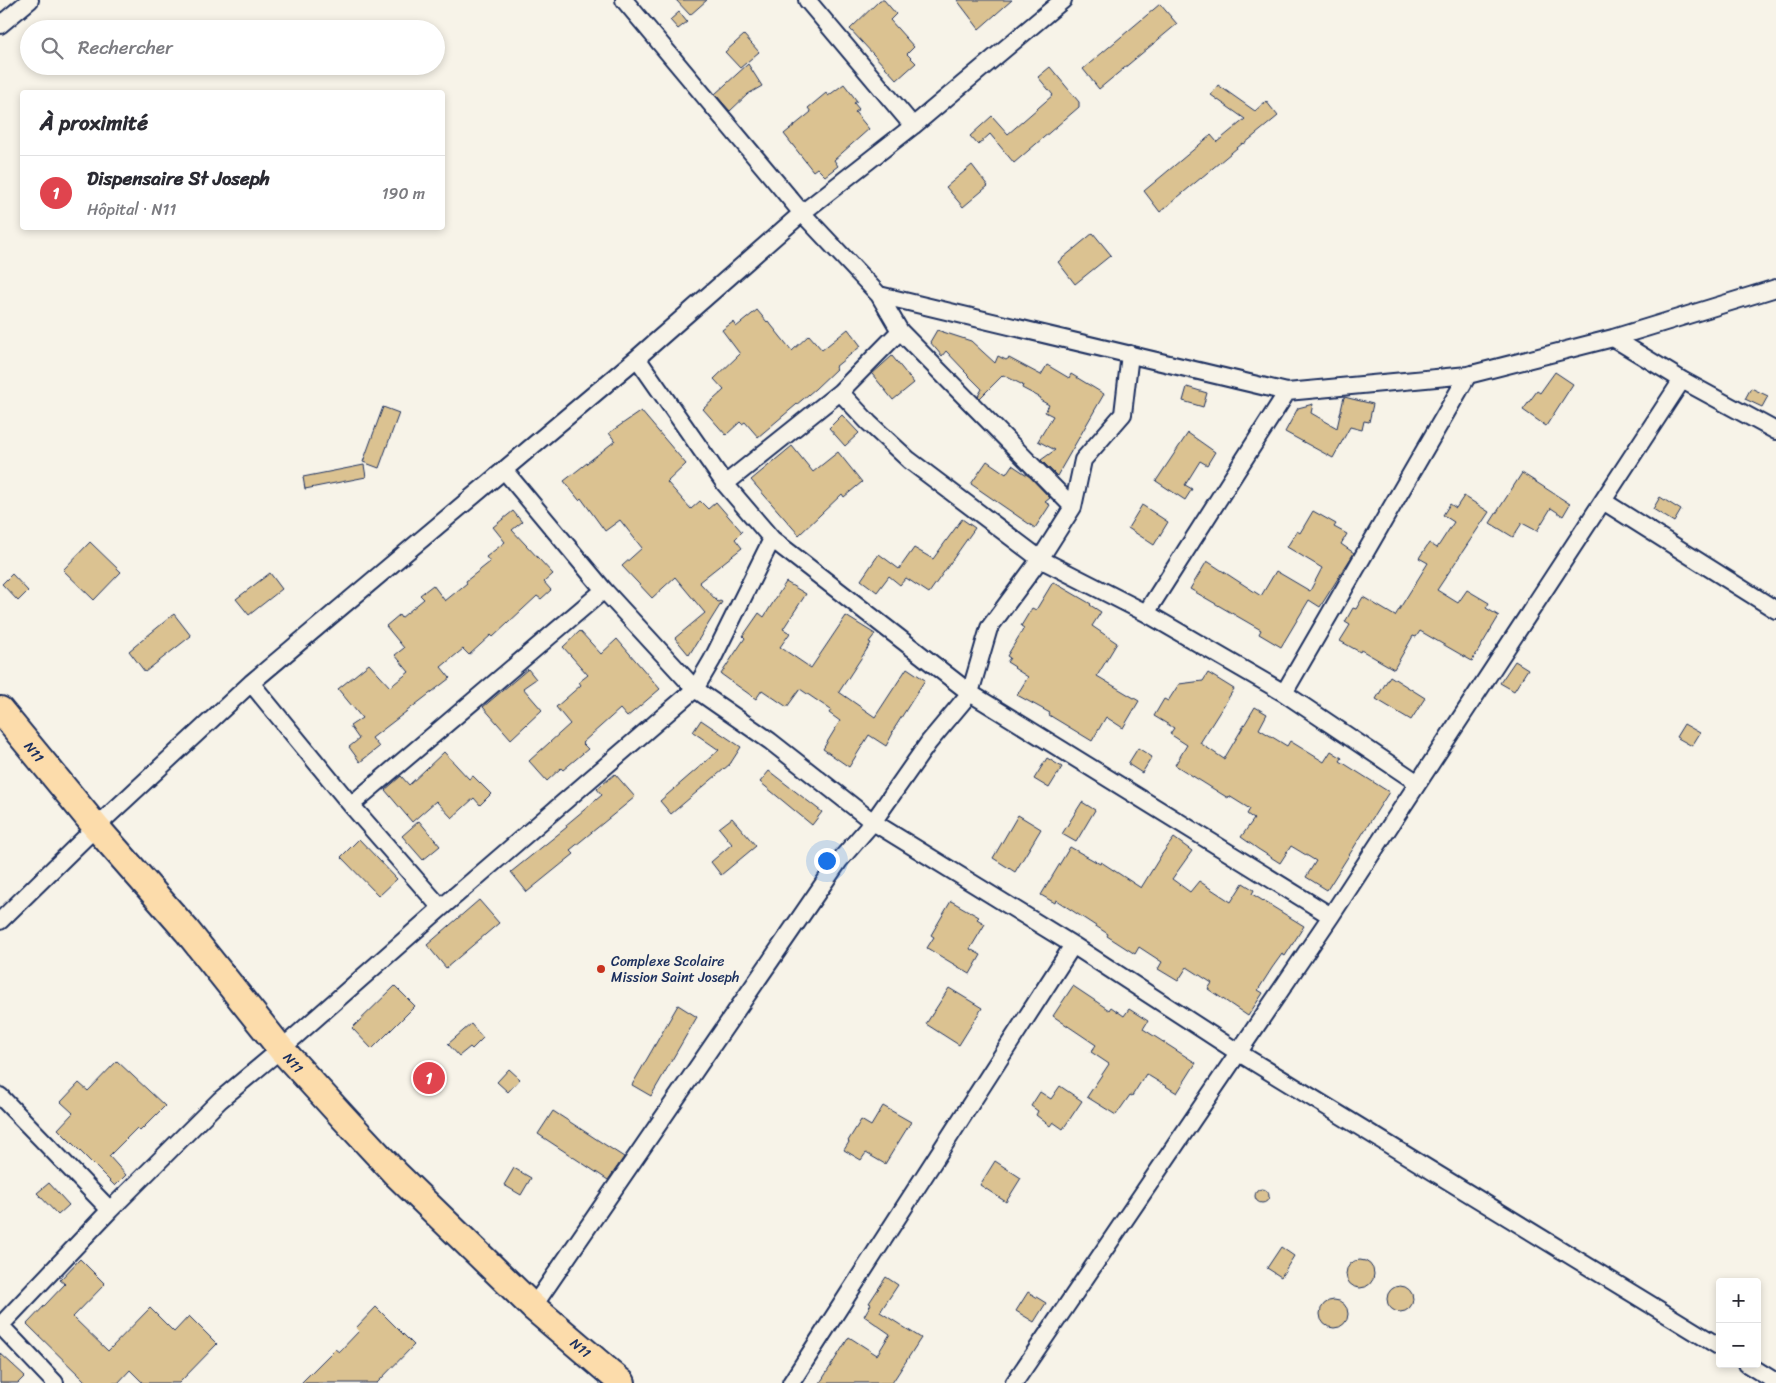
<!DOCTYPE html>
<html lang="fr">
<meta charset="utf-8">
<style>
:root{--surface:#fff;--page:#f2f2f3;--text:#2b2b33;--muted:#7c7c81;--line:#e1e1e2;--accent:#2563eb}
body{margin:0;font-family:Sriracha,sans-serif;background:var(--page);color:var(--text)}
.controls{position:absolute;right:15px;bottom:15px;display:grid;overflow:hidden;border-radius:5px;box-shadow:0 2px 8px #0003}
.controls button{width:45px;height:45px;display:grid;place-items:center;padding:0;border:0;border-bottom:1px solid var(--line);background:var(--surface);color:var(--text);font:25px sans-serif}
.you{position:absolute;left:826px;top:860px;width:18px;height:18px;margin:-12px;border:4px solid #fff;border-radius:50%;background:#1a73e8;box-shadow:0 0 0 8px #1a73e833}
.badge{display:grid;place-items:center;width:32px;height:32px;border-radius:50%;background:var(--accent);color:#fff;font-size:16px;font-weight:700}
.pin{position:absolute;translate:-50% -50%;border:2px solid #fff;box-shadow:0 1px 5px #0006}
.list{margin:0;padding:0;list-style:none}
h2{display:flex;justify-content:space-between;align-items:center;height:65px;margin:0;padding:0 20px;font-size:21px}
h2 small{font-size:16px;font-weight:400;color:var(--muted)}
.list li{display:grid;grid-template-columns:32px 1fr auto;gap:15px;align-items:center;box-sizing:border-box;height:75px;padding:0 20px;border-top:1px solid var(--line)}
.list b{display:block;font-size:19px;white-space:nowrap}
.list p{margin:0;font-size:16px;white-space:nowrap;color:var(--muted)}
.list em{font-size:16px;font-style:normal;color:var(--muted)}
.icon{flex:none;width:28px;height:28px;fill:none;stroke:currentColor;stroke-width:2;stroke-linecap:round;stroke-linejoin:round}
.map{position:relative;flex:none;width:1776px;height:1383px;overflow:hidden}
.search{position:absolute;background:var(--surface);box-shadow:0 2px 8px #0003;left:20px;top:20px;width:425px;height:55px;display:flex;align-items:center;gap:12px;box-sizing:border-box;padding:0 18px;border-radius:28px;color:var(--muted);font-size:19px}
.panel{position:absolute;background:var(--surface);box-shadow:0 2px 8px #0003;left:20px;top:90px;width:425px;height:140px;border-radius:5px}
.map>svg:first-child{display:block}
</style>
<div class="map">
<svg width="1776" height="1383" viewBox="0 0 1776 1383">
<rect width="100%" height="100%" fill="#f7f3e8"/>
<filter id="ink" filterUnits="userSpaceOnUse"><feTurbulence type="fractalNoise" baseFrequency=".02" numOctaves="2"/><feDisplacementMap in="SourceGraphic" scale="10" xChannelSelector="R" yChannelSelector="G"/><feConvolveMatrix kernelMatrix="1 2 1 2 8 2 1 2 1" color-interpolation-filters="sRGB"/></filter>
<g filter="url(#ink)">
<path fill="#dbc291" stroke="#1b2f5e" d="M676 0H707L690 15Z
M880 0H884L896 14 890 20 914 47 907 54 916 63 897 80 850 29Z
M957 0H1012L979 29Z
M1160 4 1177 24 1099 89 1083 69Z
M679 12 687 22 678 29 670 20Z
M744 35 759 52 740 68 725 52Z
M748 64 762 86 748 94 730 111 715 94Z
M1050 67 1079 102V107L1014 163 990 134 978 145 970 136 992 116 1008 134 1053 95 1038 77Z
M844 84 857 101 854 103 859 109 855 112 869 129 834 160 838 166 825 176 817 168 813 171 784 134 811 112 808 108 826 93 828 96Z
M1218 85 1255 111 1266 101 1278 116 1244 144 1243 143 1160 212 1144 191 1211 135 1217 142 1245 119 1211 95Z
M972 165 988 186 963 207 946 187Z
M1093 233 1111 255 1075 284 1058 262Z
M757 310 767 322 768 321 792 351 809 335 822 350 848 329 861 346 835 367 836 369 815 389 758 437 745 422 742 424 740 422 726 435 703 409 724 390 714 379 740 354 722 330 733 322 736 327Z
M937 330 971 341 995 363 998 356 1006 360 1009 358 1041 375 1047 365 1069 378 1071 374 1104 394 1057 476 1041 460 1055 450 1038 441 1053 416 1045 412 1049 405 1040 400 1041 398 1022 388 1023 385 1003 375 980 398 978 396 982 389 964 371H965L946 351 942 356 930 342Z
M892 356 914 383 893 400 872 374Z
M1555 372 1573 384 1546 426 1523 410 1537 391 1540 393Z
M1187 387 1207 393 1203 407 1183 401Z
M1751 388 1768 396 1762 407 1745 399Z
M1344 397 1373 404 1369 422 1364 421 1362 430 1350 427 1333 458 1285 432 1298 408 1313 404 1311 413 1337 428Z
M383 407 399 413 379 468 363 462Z
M641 411 686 464 667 482 691 509 700 501 708 509 716 502 742 532 735 539 742 548 699 582 718 602 720 601 722 602 689 655 675 638 705 613 675 577 652 598 622 566 642 548 620 520 605 531 581 498 579 500 564 481 615 441 609 433Z
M842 415 859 433 845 446 829 428Z
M1188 433 1215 452 1207 465 1200 461 1185 485 1192 489 1185 500 1156 481Z
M792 446 813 472 838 452 862 482 844 497 842 494 799 535 751 480Z
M987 461 1006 474 1012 465 1030 477 1050 498 1045 502 1050 505 1035 528 971 484Z
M364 465 366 477 305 489 303 477Z
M1522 473 1570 504 1563 516 1551 508 1537 531 1522 523 1513 537 1490 523Z
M1464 496 1489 512 1437 590 1458 603 1467 590 1489 603 1486 608 1499 616 1472 661 1420 631 1416 637 1413 636 1394 669 1361 650 1360 652 1340 641 1350 625 1345 622 1353 608 1356 609 1363 597 1395 616 1428 563 1419 558 1429 543 1437 548 1454 522 1443 515 1450 504 1456 508Z
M1660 497 1681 510 1674 522 1653 509Z
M1142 505 1168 522 1154 545 1128 528Z
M513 511 522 522 512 530 553 574 544 582 551 590 541 599 537 596 493 637 491 635 469 655 463 649 441 667 450 678 372 738 379 747 360 762 349 747 359 739 350 726 362 718 338 689 369 664 390 687 409 672 395 655 404 648 386 626 399 615 401 618 424 599 420 595 433 585 445 601 467 583 466 581 490 562 486 557 505 542 493 527Z
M1313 511 1336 524 1334 527 1347 534 1341 544 1354 553 1320 607 1309 600 1281 647 1259 634 1261 630 1190 589 1207 561 1261 596 1276 571 1310 591 1322 568 1287 547 1297 531 1300 533Z
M962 519 975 528 929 593 906 578 900 585 889 576 877 592 861 580 879 554 899 569 914 548 933 559Z
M90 542 121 572 94 600 63 570Z
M270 573 282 589 249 615 236 599Z
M12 574 28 591 18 601 2 584Z
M786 582 806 594 783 629 790 633 780 647 811 668 846 616 875 634 869 642 871 643 839 692 875 717 907 668 925 680 892 732 893 733 886 746 869 735 849 767 823 749 840 721 829 713 831 710 800 689 787 707 762 690 756 699 721 674 745 638 743 636 759 613 764 617Z
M1053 582 1091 604 1090 605 1101 612 1092 626 1117 643 1097 676 1139 701 1123 728 1106 717 1092 741 1049 715 1050 713 1017 695 1028 677 1014 668 1015 667 1007 662 1010 658 1007 656 1024 628 1021 626 1032 608 1036 610Z
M174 614 191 636 145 672 129 651Z
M580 631 601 654 617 639 660 689 627 717 620 709 582 743 588 749 563 770 561 768 547 781 529 761 570 724 556 707 581 685 579 682 588 675 563 647Z
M1515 661 1528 669 1514 691 1500 683Z
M528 669 536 679 523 688 542 710 511 739 483 707Z
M1208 673 1234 689 1200 743 1224 759 1255 707 1267 714 1259 729 1287 746 1290 741 1324 762 1331 751 1342 758 1340 761 1389 792 1327 890 1306 877 1316 861 1291 846 1280 863 1258 849 1241 837 1254 819 1247 814 1250 809 1229 796 1228 798 1175 765 1187 745 1170 734 1174 728 1154 716 1164 699 1168 701 1179 684 1203 681Z
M1390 676 1425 698 1411 720 1376 699Z
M701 720 741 747 730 764 671 814 660 801 719 750 693 732Z
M1684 724 1700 733 1692 746 1676 737Z
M1138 748 1152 757 1142 773 1128 764Z
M444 752 469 779 473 776 491 794 480 805 474 798 452 818 436 801 412 822 385 790 401 776 409 785Z
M1047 758 1062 767 1049 788 1034 779Z
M769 771 822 812 812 825 760 782Z
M615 774 635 797 570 850 574 854 527 892 511 872 567 827 566 825 602 795 597 789Z
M1082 802 1095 810 1076 842 1062 834Z
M1018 815 1041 829 1015 872 993 858Z
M732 818 756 846 721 875 711 862 732 844 719 828Z
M419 821 440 846 423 860 402 836Z
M1174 838 1192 851 1172 879 1190 892 1199 881 1231 902 1243 883 1254 890 1252 894 1304 926 1285 956 1282 954 1272 968 1258 990 1263 993 1248 1016 1208 989 1212 983 1187 967 1178 981 1158 969 1162 962 1139 947 1135 954 1107 936 1108 934 1056 900 1055 903 1041 895 1070 847 1100 864 1101 862 1141 888 1162 854Z
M359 839 397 879 379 896 341 857Z
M479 900 499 923 446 968 427 945Z
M951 901 979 917 977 919 985 924 970 949 981 955 970 974 927 948 934 937 931 935Z
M395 986 415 1006 372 1049 352 1028Z
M1073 986 1109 1010 1111 1007 1124 1016 1129 1009 1148 1021 1143 1029 1196 1063 1177 1093 1146 1074 1132 1096 1130 1095 1116 1115 1087 1097 1109 1064 1091 1052 1096 1045 1053 1016Z
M949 988 982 1008 959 1045 926 1024Z
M678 1005 697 1017 651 1096 632 1085Z
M471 1024 483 1038 472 1049 470 1047 459 1056 448 1044Z
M117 1061 165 1106 140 1131 137 1128 109 1156 126 1175 115 1186 58 1129 73 1113 61 1102 79 1083 88 1091Z
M509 1069 520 1079 508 1092 497 1082Z
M1060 1086 1082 1101 1063 1129 1053 1122 1050 1126 1036 1115 1038 1111 1031 1106 1040 1092 1051 1099Z
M883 1106 911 1122 885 1164 866 1153 861 1160 844 1150 849 1142 848 1141 861 1120 871 1126Z
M553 1111 624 1157 608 1180 538 1134Z
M995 1161 1021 1178 1006 1202 980 1185Z
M514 1168 531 1178 521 1195 504 1185Z
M49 1183 69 1205 58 1215 37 1193Z
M1255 1196a7 7 0 1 1 14 0a7 7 0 1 1-14 0Z
M1281 1247 1294 1256 1281 1277 1267 1268Z
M80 1259 105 1284 73 1317 108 1351 150 1308 174 1332 189 1316 217 1344 179 1383H143L130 1370 118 1383H87L27 1324 65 1284 60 1280Z
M1346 1274a14 14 0 1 1 28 0a14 14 0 1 1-28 0Z
M886 1277 898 1285 880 1312 921 1338 892 1383H820L849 1337 877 1355 890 1334 864 1316 871 1304 869 1303Z
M1387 1299a13 13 0 1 1 26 0a13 13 0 1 1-26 0Z
M1028 1292 1046 1303 1034 1322 1016 1311Z
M1320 1314a14 14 0 1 1 28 0a14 14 0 1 1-28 0Z
M376 1307 414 1345 377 1383H301L335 1349 339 1352 359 1331 356 1328Z
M0 1353 25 1376 18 1383H0Z"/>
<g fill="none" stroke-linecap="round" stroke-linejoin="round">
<defs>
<path id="minor" d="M624 0 802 213 879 295 900 331 1073 507
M807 0 913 126
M0 25 30 0
M879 295 1287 392 1468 375 1613 338 1776 288
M1613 338 1682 380 1776 431
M840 392 869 423 909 460 1040 559 1146 613 1284 693 1418 783
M504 470 604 590
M725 484 840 392 900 331
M1603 501 1776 610
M772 539 970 693 1331 916
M1146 613 1287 392
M251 683 351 805 441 908
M1284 693 1468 375
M351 805 604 590 695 689 770 741 873 822 1073 945 1239 1053 1720 1347
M0 921 96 827 251 683 637 358 802 213 913 126 1063 0
M0 1096 110 1210
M533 1307 839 861 873 822 929 742 970 693 989 628 1040 559 1073 507 1083 460 1123 414 1130 354
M0 1325 55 1383
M0 1326 110 1210 220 1100 281 1049 441 908 695 689 712 660 772 539 725 484 637 358
M1747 1364 1776 1382
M791 1383 1073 945
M1014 1383 1331 916 1682 380"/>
<g id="primary">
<path id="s1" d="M0 710 96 827 187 931 281 1049 343 1117 396 1174 533 1307 622 1383"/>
</g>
</defs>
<use href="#minor" stroke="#1b2f5e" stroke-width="20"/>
<use href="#primary" stroke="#1b2f5e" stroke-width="30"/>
<use href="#minor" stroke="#f7f3e8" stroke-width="16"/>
<use href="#primary" stroke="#fcdcab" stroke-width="26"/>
</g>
</g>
<circle fill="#c8321e" stroke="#f7f3e8" stroke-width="2" cx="601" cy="969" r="5"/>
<g text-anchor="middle" stroke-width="4" stroke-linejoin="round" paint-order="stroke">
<g font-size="14" fill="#1b2f5e" stroke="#f7f3e8">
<text dy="5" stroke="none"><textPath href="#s1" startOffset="54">N11</textPath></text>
<text dy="5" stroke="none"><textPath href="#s1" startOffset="459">N11</textPath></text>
<text dy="5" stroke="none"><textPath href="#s1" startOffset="864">N11</textPath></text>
</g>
<g font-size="14" fill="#1b2f5e" stroke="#f7f3e8" text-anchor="start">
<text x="611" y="966">Complexe Scolaire<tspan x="611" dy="16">Mission Saint Joseph</tspan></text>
</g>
</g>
</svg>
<div class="controls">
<button>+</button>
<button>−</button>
</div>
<div class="you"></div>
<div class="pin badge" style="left:429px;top:1078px;background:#e0444e">1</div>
<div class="search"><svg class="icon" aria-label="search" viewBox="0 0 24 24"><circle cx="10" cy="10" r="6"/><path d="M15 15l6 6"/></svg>Rechercher</div>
<section class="panel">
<h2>À proximité<small></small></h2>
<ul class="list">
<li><span class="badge" style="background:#e0444e">1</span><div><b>Dispensaire St Joseph</b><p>Hôpital · N11</p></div><em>190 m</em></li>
</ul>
</section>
</div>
